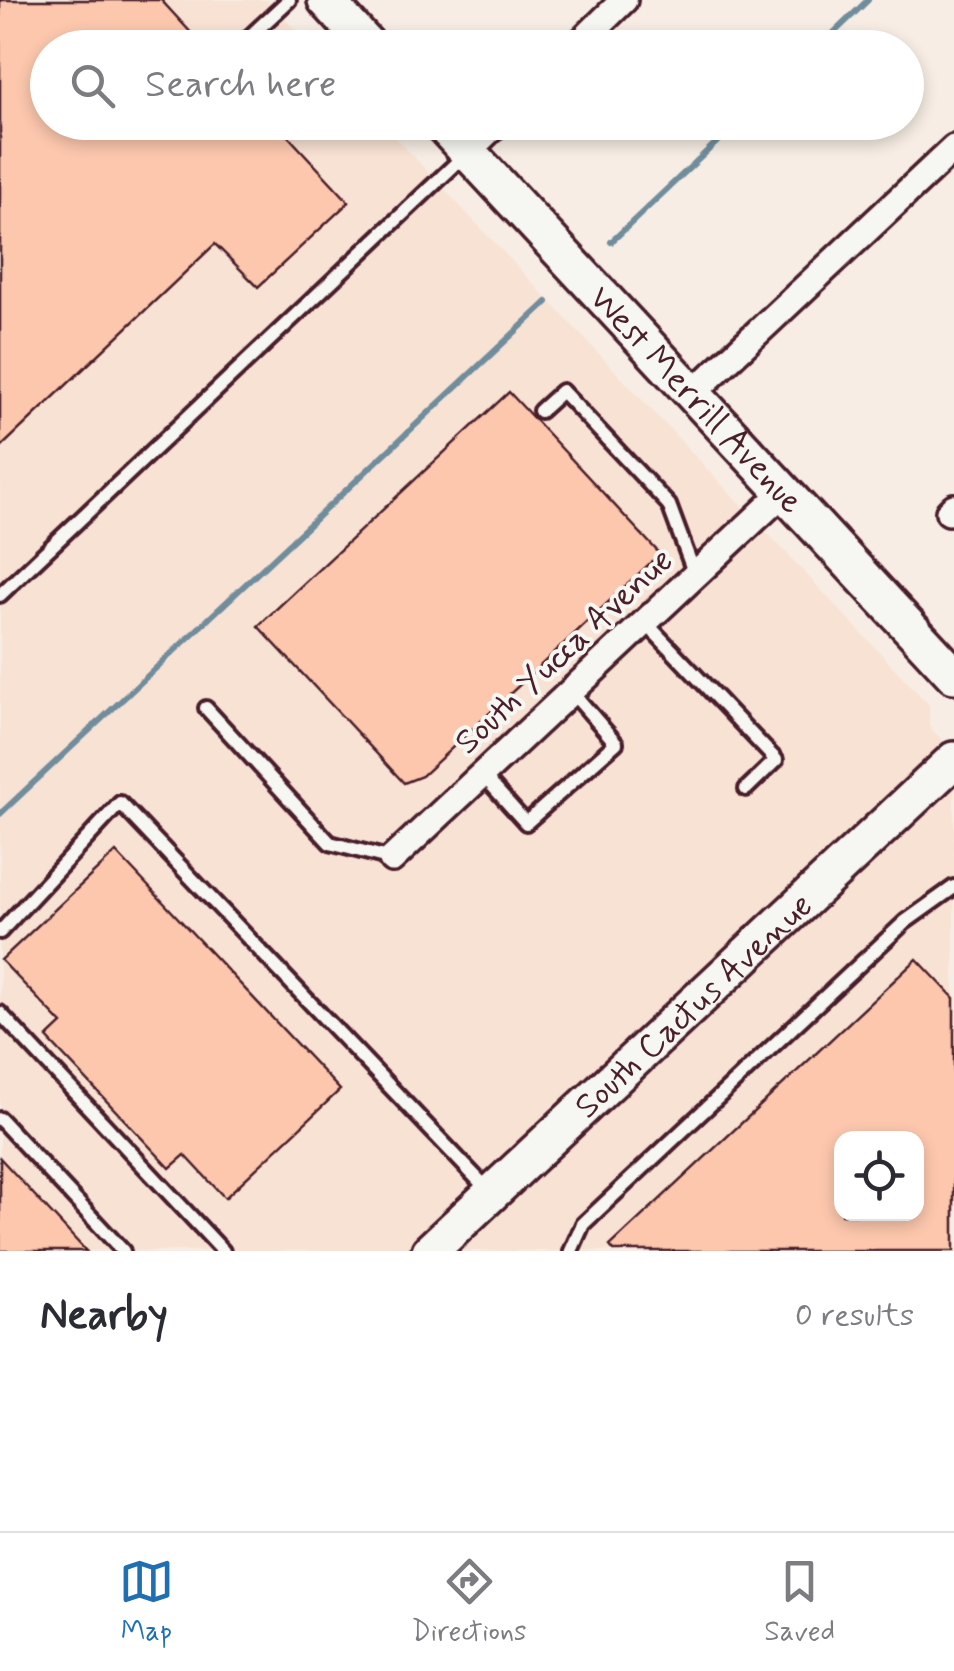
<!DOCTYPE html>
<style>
:root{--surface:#fff;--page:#f2f2f3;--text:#2b2b33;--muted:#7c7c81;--line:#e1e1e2;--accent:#1f6fb2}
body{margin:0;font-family:Mynerve,sans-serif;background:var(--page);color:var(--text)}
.controls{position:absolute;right:30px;bottom:30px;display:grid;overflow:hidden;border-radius:20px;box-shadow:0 5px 15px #0003}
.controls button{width:90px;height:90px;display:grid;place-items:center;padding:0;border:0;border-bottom:2px solid var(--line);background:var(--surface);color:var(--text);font:50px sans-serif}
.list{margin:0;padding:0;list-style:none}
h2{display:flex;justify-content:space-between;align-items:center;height:130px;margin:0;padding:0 40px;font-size:42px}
h2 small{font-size:32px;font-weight:400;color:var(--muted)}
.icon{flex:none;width:55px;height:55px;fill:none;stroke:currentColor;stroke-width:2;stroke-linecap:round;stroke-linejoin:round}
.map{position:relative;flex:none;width:954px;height:1251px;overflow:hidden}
.search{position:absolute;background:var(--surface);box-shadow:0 5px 15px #0003;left:30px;right:30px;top:30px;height:110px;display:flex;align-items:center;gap:25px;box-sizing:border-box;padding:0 35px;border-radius:55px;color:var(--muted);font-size:38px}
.sheet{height:280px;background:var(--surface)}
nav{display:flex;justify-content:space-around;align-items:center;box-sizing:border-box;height:140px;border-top:2px solid var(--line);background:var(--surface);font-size:28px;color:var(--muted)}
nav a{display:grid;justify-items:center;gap:5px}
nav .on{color:var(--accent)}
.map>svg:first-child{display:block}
</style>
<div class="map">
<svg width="954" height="1251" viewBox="0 0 954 1251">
<rect width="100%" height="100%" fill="#f7ede4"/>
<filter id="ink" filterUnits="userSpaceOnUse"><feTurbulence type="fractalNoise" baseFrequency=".01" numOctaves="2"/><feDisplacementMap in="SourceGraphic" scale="20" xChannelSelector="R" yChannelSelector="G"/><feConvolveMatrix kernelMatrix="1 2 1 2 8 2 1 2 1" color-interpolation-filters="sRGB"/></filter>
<g filter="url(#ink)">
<path fill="#f8e2d4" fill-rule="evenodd" d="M0 0H267L312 47 48 48V122L382 123 929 705V726L954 753V1251H0ZM842 1138H916V1214H842Z"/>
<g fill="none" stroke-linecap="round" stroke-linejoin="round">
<path stroke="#708d9d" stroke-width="6" d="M818 48 868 0
M611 242 738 122
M0 814 547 302"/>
</g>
<path fill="#fcc7ad" stroke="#4a1f2b" stroke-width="2.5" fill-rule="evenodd" d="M0 0H161L205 48H48V122H275L349 202 258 287 215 244 0 448Z
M509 392 660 554 422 776 404 783 258 626Z
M116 852 340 1090 225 1198 185 1155 170 1168 47 1038 62 1024 1 960Z
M917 959 954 998V1251H614L610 1246ZM842 1138H916V1214H842Z
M0 1158 86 1251H0Z"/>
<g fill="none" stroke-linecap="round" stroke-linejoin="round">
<defs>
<path id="lane" d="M246 40 289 0
M540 411 562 391 669 505 695 575
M0 595 466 154
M645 622 776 760 746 789
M206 708 330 843 392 859
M482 774 526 823 616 743 571 691
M0 932 120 803 489 1191
M0 1013 223 1251
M0 1119 123 1251
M571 1251 583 1224 905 922 954 887"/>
<path id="street" d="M575 48 624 0
M467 152 498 122
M692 394 954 148
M949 512 954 507
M392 859 783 493"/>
<g id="secondary">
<path d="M326 0 370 48"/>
<path id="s1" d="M440 122 954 675"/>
<path id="s2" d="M430 1251 954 760"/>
</g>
</defs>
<use href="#lane" stroke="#4a1f2b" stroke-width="20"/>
<use href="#street" stroke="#4a1f2b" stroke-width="32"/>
<use href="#secondary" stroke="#4a1f2b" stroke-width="42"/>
<use href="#lane" stroke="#f6f6f2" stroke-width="12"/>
<use href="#street" stroke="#f6f6f2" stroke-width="25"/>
<use href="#secondary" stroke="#f6f6f2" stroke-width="35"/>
</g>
</g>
<g text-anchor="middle" stroke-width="8" stroke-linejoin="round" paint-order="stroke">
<g font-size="35" fill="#4a1f2b" stroke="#f6f6f2">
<text dy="12" stroke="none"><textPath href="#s1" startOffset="378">West Merrill Avenue</textPath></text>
<text transform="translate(563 650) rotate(-43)" y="12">South Yucca Avenue</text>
<text dy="12" stroke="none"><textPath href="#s2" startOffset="360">South Cactus Avenue</textPath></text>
</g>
</g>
</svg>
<div class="controls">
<button><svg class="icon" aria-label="locate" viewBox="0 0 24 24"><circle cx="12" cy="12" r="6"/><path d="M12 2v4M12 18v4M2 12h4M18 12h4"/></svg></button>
</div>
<div class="search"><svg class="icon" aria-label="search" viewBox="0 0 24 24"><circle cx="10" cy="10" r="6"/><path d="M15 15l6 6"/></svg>Search here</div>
</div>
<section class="sheet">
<h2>Nearby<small>0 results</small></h2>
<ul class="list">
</ul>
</section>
<nav>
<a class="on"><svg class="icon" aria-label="map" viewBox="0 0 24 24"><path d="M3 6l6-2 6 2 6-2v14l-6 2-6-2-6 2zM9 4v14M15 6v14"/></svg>Map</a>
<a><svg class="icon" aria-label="directions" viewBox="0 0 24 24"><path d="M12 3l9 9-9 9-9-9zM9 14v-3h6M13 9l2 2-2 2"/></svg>Directions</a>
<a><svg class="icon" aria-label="saved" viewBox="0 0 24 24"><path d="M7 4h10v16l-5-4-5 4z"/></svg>Saved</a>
</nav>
